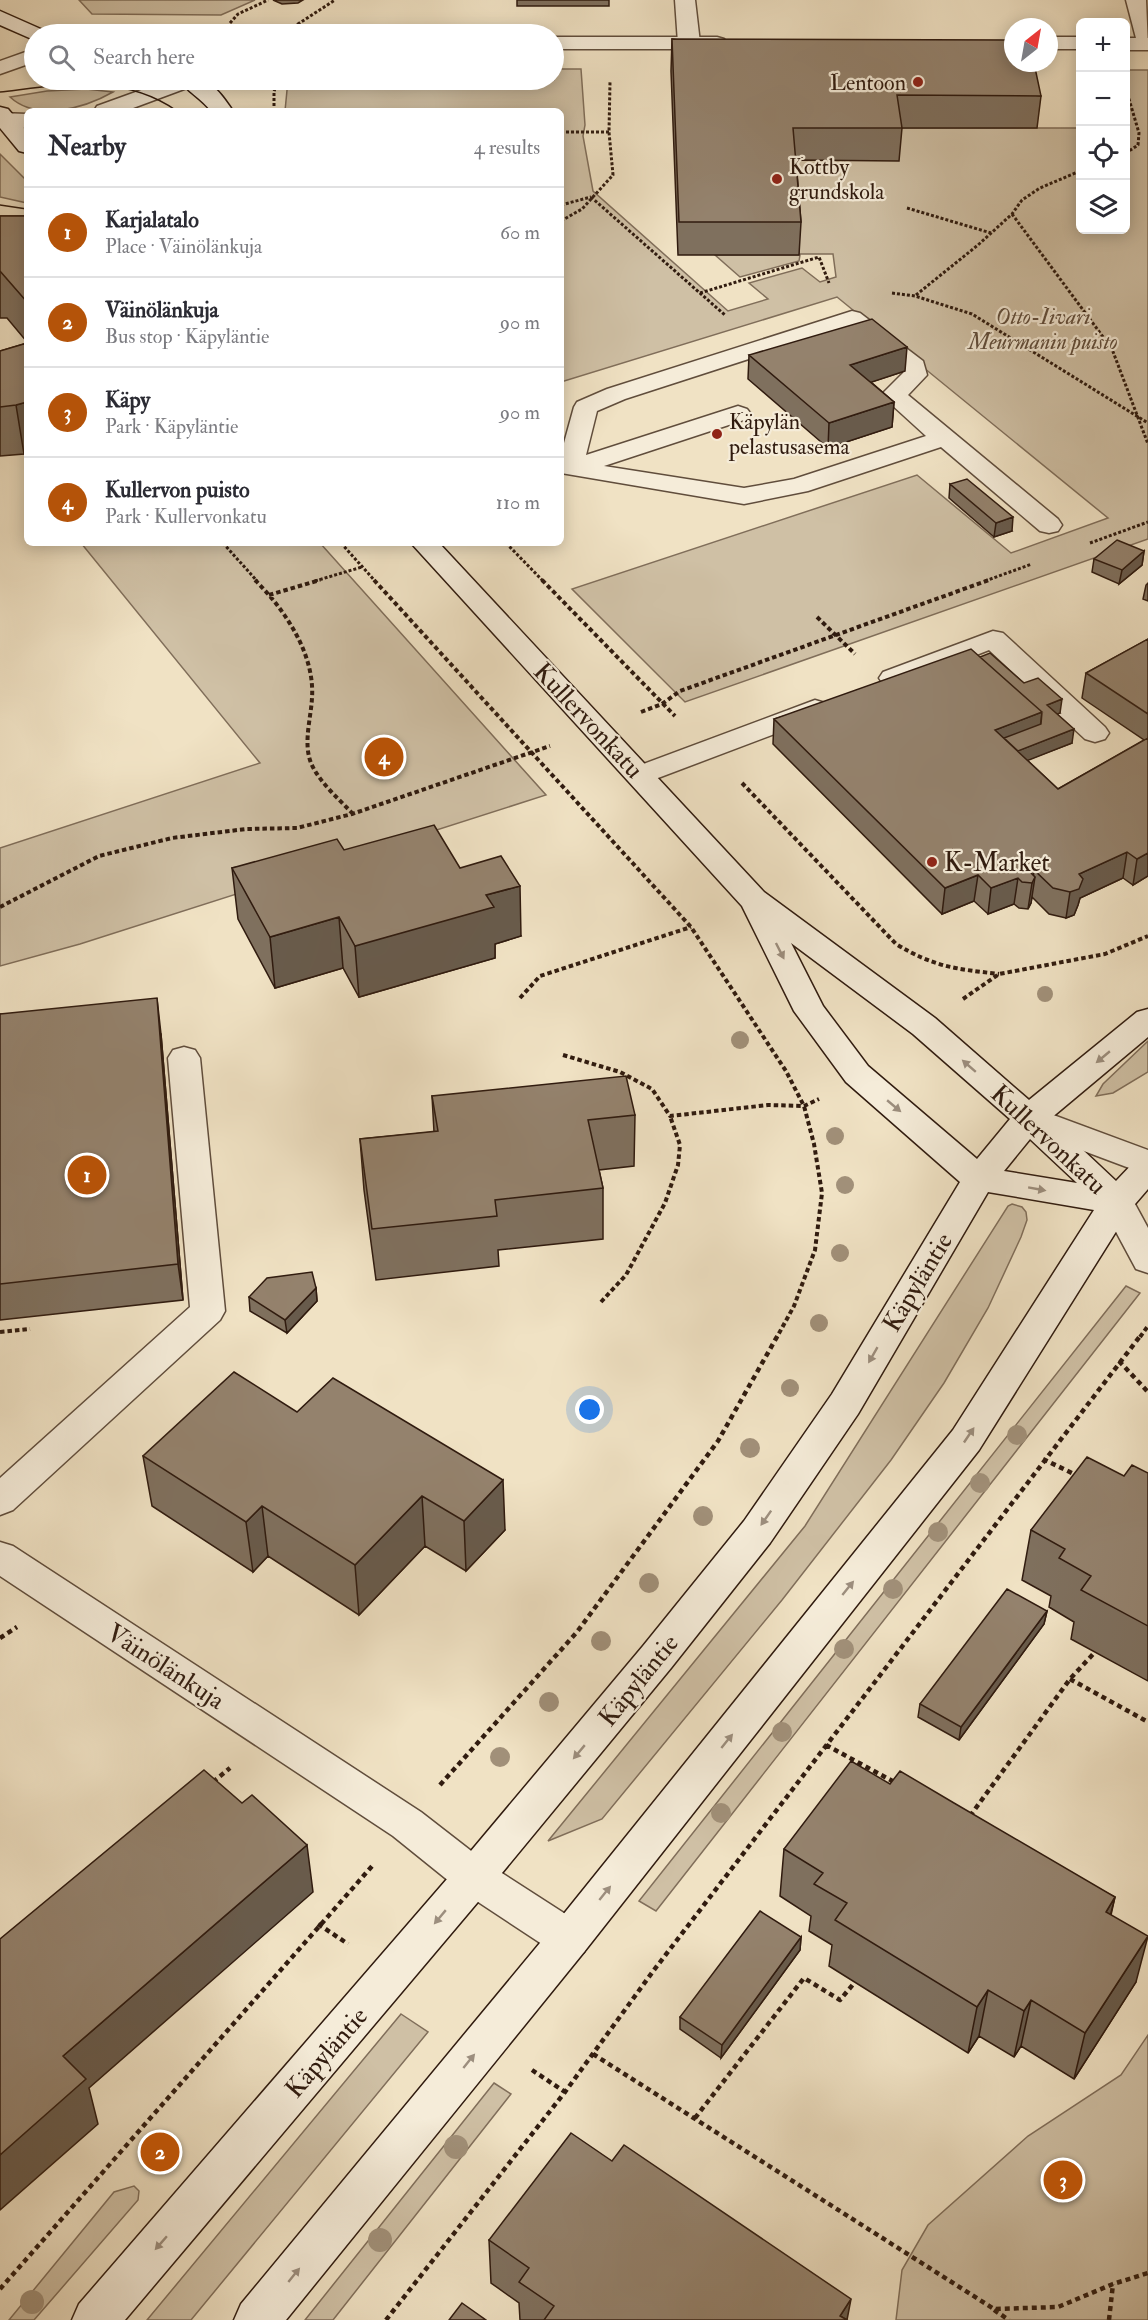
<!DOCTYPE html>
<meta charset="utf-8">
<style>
:root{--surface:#fff;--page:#f2f2f3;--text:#2b2b33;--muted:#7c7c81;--line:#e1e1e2;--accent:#b45309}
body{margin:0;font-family:"IM FELL Double Pica",serif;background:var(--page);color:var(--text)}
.controls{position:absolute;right:18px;top:18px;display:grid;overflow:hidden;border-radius:9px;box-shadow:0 3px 15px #0003}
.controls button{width:54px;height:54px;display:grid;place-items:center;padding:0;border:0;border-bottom:2px solid var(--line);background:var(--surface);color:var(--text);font:30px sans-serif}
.compass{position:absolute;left:1004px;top:18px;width:54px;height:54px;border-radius:50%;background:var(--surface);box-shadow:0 3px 15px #0003;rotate:31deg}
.you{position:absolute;left:590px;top:1410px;width:21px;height:21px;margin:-15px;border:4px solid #fff;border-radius:50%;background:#1a73e8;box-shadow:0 0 0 9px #1a73e833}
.badge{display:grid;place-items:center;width:39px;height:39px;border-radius:50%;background:var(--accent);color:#fff;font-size:20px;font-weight:700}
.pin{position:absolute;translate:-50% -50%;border:3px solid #fff;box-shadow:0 2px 6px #0006}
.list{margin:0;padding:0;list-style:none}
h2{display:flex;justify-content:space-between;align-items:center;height:78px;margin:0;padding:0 24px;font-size:26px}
h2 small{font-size:20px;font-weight:400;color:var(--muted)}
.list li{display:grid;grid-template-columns:39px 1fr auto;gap:18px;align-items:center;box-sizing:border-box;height:90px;padding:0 24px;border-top:2px solid var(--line)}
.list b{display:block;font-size:22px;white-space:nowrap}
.list p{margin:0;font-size:20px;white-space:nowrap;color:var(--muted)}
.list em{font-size:20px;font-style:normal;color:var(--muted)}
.icon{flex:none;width:33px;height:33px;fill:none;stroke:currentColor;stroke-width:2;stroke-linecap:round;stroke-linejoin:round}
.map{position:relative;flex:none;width:1148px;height:2320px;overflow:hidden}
.search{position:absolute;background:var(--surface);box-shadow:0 3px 15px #0003;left:24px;top:24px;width:540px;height:66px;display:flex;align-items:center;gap:15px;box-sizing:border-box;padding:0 21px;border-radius:33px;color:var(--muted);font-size:22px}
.panel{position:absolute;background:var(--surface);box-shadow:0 3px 15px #0003;left:24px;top:108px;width:540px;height:438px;border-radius:9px}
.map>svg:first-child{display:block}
</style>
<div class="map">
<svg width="1148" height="2320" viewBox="0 0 1148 2320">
<rect width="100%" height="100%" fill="#f0e2c4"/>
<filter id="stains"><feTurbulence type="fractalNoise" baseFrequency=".00333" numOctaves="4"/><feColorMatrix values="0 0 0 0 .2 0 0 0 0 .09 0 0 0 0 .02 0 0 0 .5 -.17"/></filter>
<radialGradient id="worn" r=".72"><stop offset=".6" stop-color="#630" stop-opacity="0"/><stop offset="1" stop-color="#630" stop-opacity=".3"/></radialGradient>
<path fill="#cfc0a5" stroke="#806e5a" stroke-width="1.5" d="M79 0H255L221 15 92 14Z
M554 69H581L585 125 583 136 593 191 728 311 768 299 749 283 802 268 820 282 836 277 833 254H799L791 160 894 128H1080V230H1126V70H1148V539L685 702 572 589 917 475 1011 553 1108 518 837 297 561 382V111H285L288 80H554Z
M86 89 113 92C85 108 37 122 10 97L47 91Z
M0 154 27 181V203L0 197Z
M715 255H800L799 261 740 277Z
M81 543H320L546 795 80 944 0 966V848L260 763Z
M1148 1041V1072L1113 1093 1096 1096 1103 1084Z
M1012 1204 1022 1207 1026 1212 1027 1220 1021 1237 988 1308 944 1383 891 1460 782 1600 602 1819 548 1841 805 1526 1008 1206Z
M1126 1286 1140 1293 656 1911 639 1901Z
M401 2014 428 2032 191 2320H147Z
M1148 2035V2320H896L902 2270 928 2225 1028 2136 1121 2075Z
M494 2083 511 2094 333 2320H305Z
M134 2186 139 2191 138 2200 34 2320H9L114 2192Z"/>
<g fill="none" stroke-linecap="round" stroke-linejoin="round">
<defs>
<path id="service" d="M852 311 860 313 923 361 927 375 908 395 1058 519 1062 525 1058 531 1049 533 1040 531 941 447 808 491 744 504 561 473V454L574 407 577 402 607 389ZM848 327 902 369 903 373 881 395 926 436 794 479 744 488 604 466 747 419 751 414 747 409 738 406 586 455 597 411 625 399Z
M993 631 1003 633 1105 727 1109 733 1105 739 1095 742 1085 739 989 650 903 684 893 686 883 684 879 678 883 672Z
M815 700 825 703 829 709 825 715 650 781 640 784 630 781 626 775 630 769Z
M184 1047 195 1050 200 1058 225 1311 220 1320 13 1510 0 1515V1478L190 1307 168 1058 173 1050Z
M1029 1106 1148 1150V1175L1017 1126 1013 1118 1017 1110Z
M1117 1190 1129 1193 1148 1228V1273L1136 1269 1100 1202 1105 1193Z"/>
<path id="minor" d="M675 0H695L700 43 696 47 689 49 682 47 678 43Z
M1126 0H1146L1148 48 1141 46 1137 42Z
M0 1542 13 1546 421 1812 488 1864 584 1926 590 1939 584 1952 569 1958 554 1952 460 1890 393 1836 0 1576Z"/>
<path id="tertiary" d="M554 37H717L724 39 728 43 724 47 717 49H554Z
M1049 37H1080V49H1049Z
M1126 38H1148V50H1126Z
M34 49V62L0 74V61Z
M169 80H198L195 85 125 111H94L97 106Z
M0 113 27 114V128L0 127Z"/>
<path id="secondary" d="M0 11 43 30 46 34H34V40L0 25Z
M180 80C211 80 215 85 233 111H211C202 99 185 90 180 80Z
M0 107 8 109 27 132V153L19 151 0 128Z
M411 543H439L764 892 935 1018 1029 1100 1137 1012 1148 1009V1037L1050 1119 1116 1181 1136 1160 1148 1156V1189L1129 1211 979 1450 584 1952 286 2320H234L241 2304 554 1926 953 1430 1094 1210 988 1192 858 1414 770 1543 671 1668 488 1890 125 2320H72L79 2304 460 1864 643 1646 744 1521 832 1394 960 1182 846 1082 794 1011 742 906ZM791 943 913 1034 1010 1119 977 1159 868 1066 823 1006ZM1030 1139 1077 1183 1004 1171Z"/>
</defs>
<use href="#service" stroke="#604d3c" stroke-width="3"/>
<use href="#minor" stroke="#604d3c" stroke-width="3"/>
<use href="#tertiary" stroke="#604d3c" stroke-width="3"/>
<use href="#secondary" stroke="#301b0f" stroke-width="3"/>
<path stroke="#301b0f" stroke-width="3" stroke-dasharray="3 2" stroke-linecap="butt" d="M230 23 238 14 268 0
M295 34 298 24 335 0
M1126 89 1139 133 1138 145 1126 153
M274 111V92L277 80
M561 132H609
M591 197 726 316
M561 205 591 197
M907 208 991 233
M1012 214 1112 349 1148 444
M561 221 582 209 613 175 609 132 610 82
M700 293 819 257 829 283
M892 293 915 296 972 314 1148 423
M916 295 978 245 1012 214 1022 200 1040 188 1080 171
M223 543 257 581
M341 543 375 581
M506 543 543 581
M1090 543 1148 522
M315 581 362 567
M985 581 1032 564"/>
<path stroke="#301b0f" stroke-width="4" stroke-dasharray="4.5 3" stroke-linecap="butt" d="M255 580C285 610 315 654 312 698 311 718 303 743 311 763 319 782 338 798 352 813
M374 580 691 927 786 1071 804 1106 814 1144 822 1193 815 1250 794 1306 777 1337
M542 580 675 716
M269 595 320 580
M817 617 855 654
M641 712 662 704 680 691 989 580
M742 783 896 944C934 967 956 969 999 974
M0 907 99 856 172 838 246 829 297 828 352 814 550 746
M520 998 540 976 691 927
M963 999 999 974 1105 954 1148 936
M563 1055 620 1072 652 1089 670 1116 768 1105 804 1106 819 1099
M601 1302 626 1275 665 1203 678 1165 680 1145 670 1116
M0 1332 30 1329
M1140 1337 1148 1326"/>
<path stroke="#301b0f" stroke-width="4.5" stroke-dasharray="5 4" stroke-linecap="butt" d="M1119 1361 1148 1392
M1043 1459 1078 1476
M0 1638 17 1627
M1070 1679 1148 1722
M826 1745 896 1783
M213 1782 230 1768
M440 1785 577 1632 718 1441 778 1335
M970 1816 1070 1679 1095 1652
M318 1924 348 1944
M593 2054 994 2309 1058 2307 1113 2284 1148 2273
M532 2070 565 2092
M695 2118 804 1978 840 2000 855 1982
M0 2289 374 1864
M994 2310 1009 2320
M386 2320 565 2092 654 1970 1141 1335
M1109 2320 1113 2284"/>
<use href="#service" fill="#f5ecd9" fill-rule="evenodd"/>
<use href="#minor" fill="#f5ecd9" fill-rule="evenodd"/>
<use href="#tertiary" fill="#f5ecd9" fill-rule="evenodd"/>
<use href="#secondary" fill="#f5ecd9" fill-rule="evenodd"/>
<path stroke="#301b0f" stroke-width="1.5" d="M0 92C62 85 123 73 177 111
M0 205 27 209"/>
</g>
<g fill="#a19079">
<circle cx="1045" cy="994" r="8"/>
<circle cx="740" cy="1040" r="9"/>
<circle cx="835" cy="1136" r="9"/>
<circle cx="845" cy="1185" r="9"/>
<circle cx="840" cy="1253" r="9"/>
<circle cx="819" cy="1323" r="9"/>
<circle cx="790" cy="1388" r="9"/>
<circle cx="1017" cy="1435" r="10"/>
<circle cx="750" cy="1448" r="10"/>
<circle cx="980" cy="1483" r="10"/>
<circle cx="703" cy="1516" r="10"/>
<circle cx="938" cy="1532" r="10"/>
<circle cx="649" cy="1583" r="10"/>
<circle cx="893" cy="1589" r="10"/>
<circle cx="601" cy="1641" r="10"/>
<circle cx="844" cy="1649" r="10"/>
<circle cx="549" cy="1702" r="10"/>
<circle cx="782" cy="1732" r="10"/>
<circle cx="500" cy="1757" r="10"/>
<circle cx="721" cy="1813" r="10"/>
<circle cx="456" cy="2147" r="12"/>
<circle cx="380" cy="2240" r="12"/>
<circle cx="32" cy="2302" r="12"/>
</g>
<path fill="#7f705e" stroke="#301b0f" stroke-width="1.5" d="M273 0H303L298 3 282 4Z
M517 0H609V6H517Z
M672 39 1041 96 1037 128H902L899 161 796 160 801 222 799 255H678L671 71Z
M288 80H318L317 83 288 82Z
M0 216H27V342L7 318H0Z
M27 343 24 454 0 456V351Z
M749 355 905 371 871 382 894 402 892 427 828 448 748 379Z
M950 484 1012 531 994 537 949 498Z
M1144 551 1142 565 1119 584 1092 572 1094 559Z
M1148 583V601L1143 599 1146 585Z
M1148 639V876L1133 885 1123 878 1080 898 1078 905 1074 915 1066 918 1049 914 1032 897 1031 903 1028 909 1019 908 1014 904 988 914 974 901 942 914 773 744 774 719 980 657 1024 683 1060 713 1057 714 1072 743 1027 760 1058 789 1144 740 1082 698 1086 673Z
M344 850 460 868 521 936 495 944V958L359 997 343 968 275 988 238 919 232 868Z
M0 1014 161 1034 183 1300 0 1320Z
M432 1096 635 1115 634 1166 599 1170 603 1188V1239L498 1250 499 1266 376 1280 364 1190 360 1139 434 1132Z
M316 1288 317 1301 287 1333 250 1311 249 1297Z
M297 1412 505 1530 466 1571 425 1546 359 1615 268 1556 253 1572 152 1506 143 1456Z
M1148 1473V1681L1071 1639 1074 1622 1049 1607 1051 1596 1022 1580 1031 1530 1124 1476Z
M1047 1611 1044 1624 959 1740 918 1717 920 1704Z
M890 1784 1115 1897 1111 1915 1136 1982 1074 2079 1021 2046 1014 2057 979 2036 968 2053 829 1966 832 1945 809 1931 811 1916 780 1896 784 1849Z
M801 1937 800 1950 721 2058 680 2029V2017Z
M489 2240 847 2320H520L519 2303 491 2283Z"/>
<path fill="#685b4c" stroke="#301b0f" stroke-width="1.5" d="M907 347 905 371 848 390 850 365Z
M27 402V453L24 454 16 405Z
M894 402 892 427 828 448 829 423Z
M1013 517 1012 531 994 537 996 523Z
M1144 551 1142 565 1119 584 1122 570Z
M1062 699 1060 713 1045 719 1047 705Z
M1042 712 1039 738 1004 751 995 730Z
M1074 729 1072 743 1006 769 1007 755Z
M1127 852 1123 878 1080 898 1078 905 1074 915 1066 918 1070 892 1079 874Z
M1148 853V876L1133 885 1137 859Z
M1034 870 1033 880 1035 877 1031 903 1028 909 1032 883 1030 872Z
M978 875 974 901 942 914 945 888Z
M1018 878 1014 904 988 914 991 888Z
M520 886 521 936 495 944V958L359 997 355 946 486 895Z
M339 917 343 968 275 988 270 937Z
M157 998 161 1034 183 1300 178 1264Z
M316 1288 317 1301 287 1333 285 1320Z
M503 1480 505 1530 466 1571 464 1521Z
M422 1496 425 1546 359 1615 355 1565Z
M262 1506 268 1556 253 1572 246 1522Z
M1047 1611 1044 1624 959 1740 961 1727Z
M307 1845 313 1892 89 2088 98 2124 0 2210V2155L63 2056Z
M1115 1897 1103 1944 1106 1912Z
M1148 1936 1136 1982 1074 2079 1085 2033Z
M801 1937 800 1950 721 2058 722 2045Z
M988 1990 979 2036 968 2053 977 2007Z
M1031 2000 1021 2046 1014 2057 1024 2011Z
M851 2299 847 2320 840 2316Z"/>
<path fill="#94826d" stroke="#301b0f" stroke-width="1.5" d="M672 39 1013 40V63H1034L1041 96 897 95 902 128H793L801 222H679Z
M0 216H27V302L0 271Z
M872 319 907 347 850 365 894 402 829 423 749 355Z
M27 343V402L16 405 0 407V351Z
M967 479 1013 517 996 523 950 484Z
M1117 540 1144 551 1122 570 1094 559Z
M1148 639V714L1086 673Z
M971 649 1042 712 995 730 1058 789 1148 738V853L1137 859 1127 852 1079 874 1083 879 1079 889 1070 892 1053 888 1034 870 1030 872 1035 877 1032 883 1022 882 1018 878 991 888 978 875 945 888 774 719Z
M990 653 1024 683 1038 678 1062 699 1047 705 1074 729 1018 751 1004 738 1041 724 1042 712 980 657Z
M434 825 460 868 501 856 520 886 486 895 494 907 355 946 339 917 270 937 232 868 337 839 344 850Z
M157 998 178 1264 0 1284V1014Z
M626 1076 635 1115 588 1120 603 1188 495 1200 497 1216 372 1229 360 1139 438 1131 432 1096Z
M312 1272 316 1288 285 1320 249 1297 267 1278Z
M234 1372 297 1412 333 1378 503 1480 464 1521 422 1496 355 1565 262 1506 246 1522 143 1456Z
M1087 1457 1124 1476 1132 1465 1148 1473V1626L1081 1590 1091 1576 1059 1558 1065 1549 1031 1530Z
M1007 1589 1047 1611 961 1727 920 1704Z
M851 1761 890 1784 900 1771 954 1803 1115 1897 1106 1912 1148 1936 1085 2033 1031 2000 1024 2011 988 1990 977 2007 835 1920 847 1903 814 1884 823 1873 784 1849Z
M204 1770 242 1803 252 1795 307 1845 63 2056 86 2079 0 2155V1939Z
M760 1911 801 1937 722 2045 680 2017Z
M571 2133 612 2161 624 2145 851 2299 840 2316 847 2320H544L554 2306 519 2282 529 2268 489 2240Z
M462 2303 486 2320H449Z"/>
<defs><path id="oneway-solid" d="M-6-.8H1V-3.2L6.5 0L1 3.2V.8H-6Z" transform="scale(1.5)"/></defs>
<g fill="#9c8e7e">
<use href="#oneway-solid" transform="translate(780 951) rotate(63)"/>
<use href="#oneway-solid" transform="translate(1103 1057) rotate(140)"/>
<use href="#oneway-solid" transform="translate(969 1066) rotate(-139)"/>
<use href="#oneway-solid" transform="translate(894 1106) rotate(40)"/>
<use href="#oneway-solid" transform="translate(1037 1189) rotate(10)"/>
<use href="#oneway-solid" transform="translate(873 1355) rotate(120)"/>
<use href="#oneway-solid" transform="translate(969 1435) rotate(-56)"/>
<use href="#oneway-solid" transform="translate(766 1518) rotate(125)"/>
<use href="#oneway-solid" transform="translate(848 1588) rotate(-51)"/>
<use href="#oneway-solid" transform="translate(727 1741) rotate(-51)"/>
<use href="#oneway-solid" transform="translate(579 1752) rotate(130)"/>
<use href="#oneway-solid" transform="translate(605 1893) rotate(-51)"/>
<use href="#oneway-solid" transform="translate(440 1917) rotate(130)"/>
<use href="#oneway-solid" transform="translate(469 2061) rotate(-51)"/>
<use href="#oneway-solid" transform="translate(161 2243) rotate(131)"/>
<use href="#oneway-solid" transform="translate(294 2275) rotate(-51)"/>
</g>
<g fill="#8f2418" stroke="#f5ecd9" stroke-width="2">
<circle cx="918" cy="82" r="6"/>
<circle cx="777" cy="179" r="6"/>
<circle cx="717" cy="434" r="6"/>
<circle cx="932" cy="862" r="6"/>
</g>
<g text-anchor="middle" stroke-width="4.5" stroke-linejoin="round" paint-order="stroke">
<g font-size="22" fill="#301b0f" stroke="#f5ecd9" text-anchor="start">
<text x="906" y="90" text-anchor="end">Lentoon</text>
<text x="789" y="174">Kottby<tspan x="789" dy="25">grundskola</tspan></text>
<text x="729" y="429">Käpylän<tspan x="729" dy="25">pelastusasema</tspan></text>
</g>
<g font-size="22" font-style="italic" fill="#604d3c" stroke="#f5ecd9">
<text x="1043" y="324">Otto-Iivari<tspan x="1043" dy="25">Meurmanin puisto</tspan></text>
</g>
<g font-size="26" fill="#301b0f" stroke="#f5ecd9">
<text transform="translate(589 720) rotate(47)" y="9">Kullervonkatu</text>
<text transform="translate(1049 1139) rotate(43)" y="9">Kullervonkatu</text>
<text transform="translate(917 1282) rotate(-59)" y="9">Käpyläntie</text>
<text transform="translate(166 1666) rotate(33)" y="9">Väinölänkuja</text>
<text transform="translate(638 1680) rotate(-51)" y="9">Käpyläntie</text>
<text transform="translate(326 2052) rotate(-49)" y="9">Käpyläntie</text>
</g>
<g font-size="26" fill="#301b0f" stroke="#f5ecd9" text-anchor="start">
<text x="944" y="871">K-Market</text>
</g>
</g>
<rect width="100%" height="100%" filter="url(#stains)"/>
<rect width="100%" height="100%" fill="url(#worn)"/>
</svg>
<div class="controls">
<button>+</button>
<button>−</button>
<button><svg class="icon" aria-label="locate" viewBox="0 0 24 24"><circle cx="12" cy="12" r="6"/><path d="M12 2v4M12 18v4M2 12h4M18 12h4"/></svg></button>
<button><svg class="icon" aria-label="layers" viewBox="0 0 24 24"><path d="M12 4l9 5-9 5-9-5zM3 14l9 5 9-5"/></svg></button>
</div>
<svg class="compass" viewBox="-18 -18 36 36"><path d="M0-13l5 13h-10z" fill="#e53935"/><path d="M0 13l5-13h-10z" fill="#7c7c81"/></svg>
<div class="you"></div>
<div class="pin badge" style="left:87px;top:1175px">1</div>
<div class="pin badge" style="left:160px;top:2152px">2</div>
<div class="pin badge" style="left:1063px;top:2180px">3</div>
<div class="pin badge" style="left:384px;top:757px">4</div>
<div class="search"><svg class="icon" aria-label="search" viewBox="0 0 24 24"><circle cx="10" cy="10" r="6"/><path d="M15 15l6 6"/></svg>Search here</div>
<section class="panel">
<h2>Nearby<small>4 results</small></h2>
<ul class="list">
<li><span class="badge">1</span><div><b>Karjalatalo</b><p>Place · Väinölänkuja</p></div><em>60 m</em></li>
<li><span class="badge">2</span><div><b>Väinölänkuja</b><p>Bus stop · Käpyläntie</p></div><em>90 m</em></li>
<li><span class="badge">3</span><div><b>Käpy</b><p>Park · Käpyläntie</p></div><em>90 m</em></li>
<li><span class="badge">4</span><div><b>Kullervon puisto</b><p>Park · Kullervonkatu</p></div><em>110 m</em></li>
</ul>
</section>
</div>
